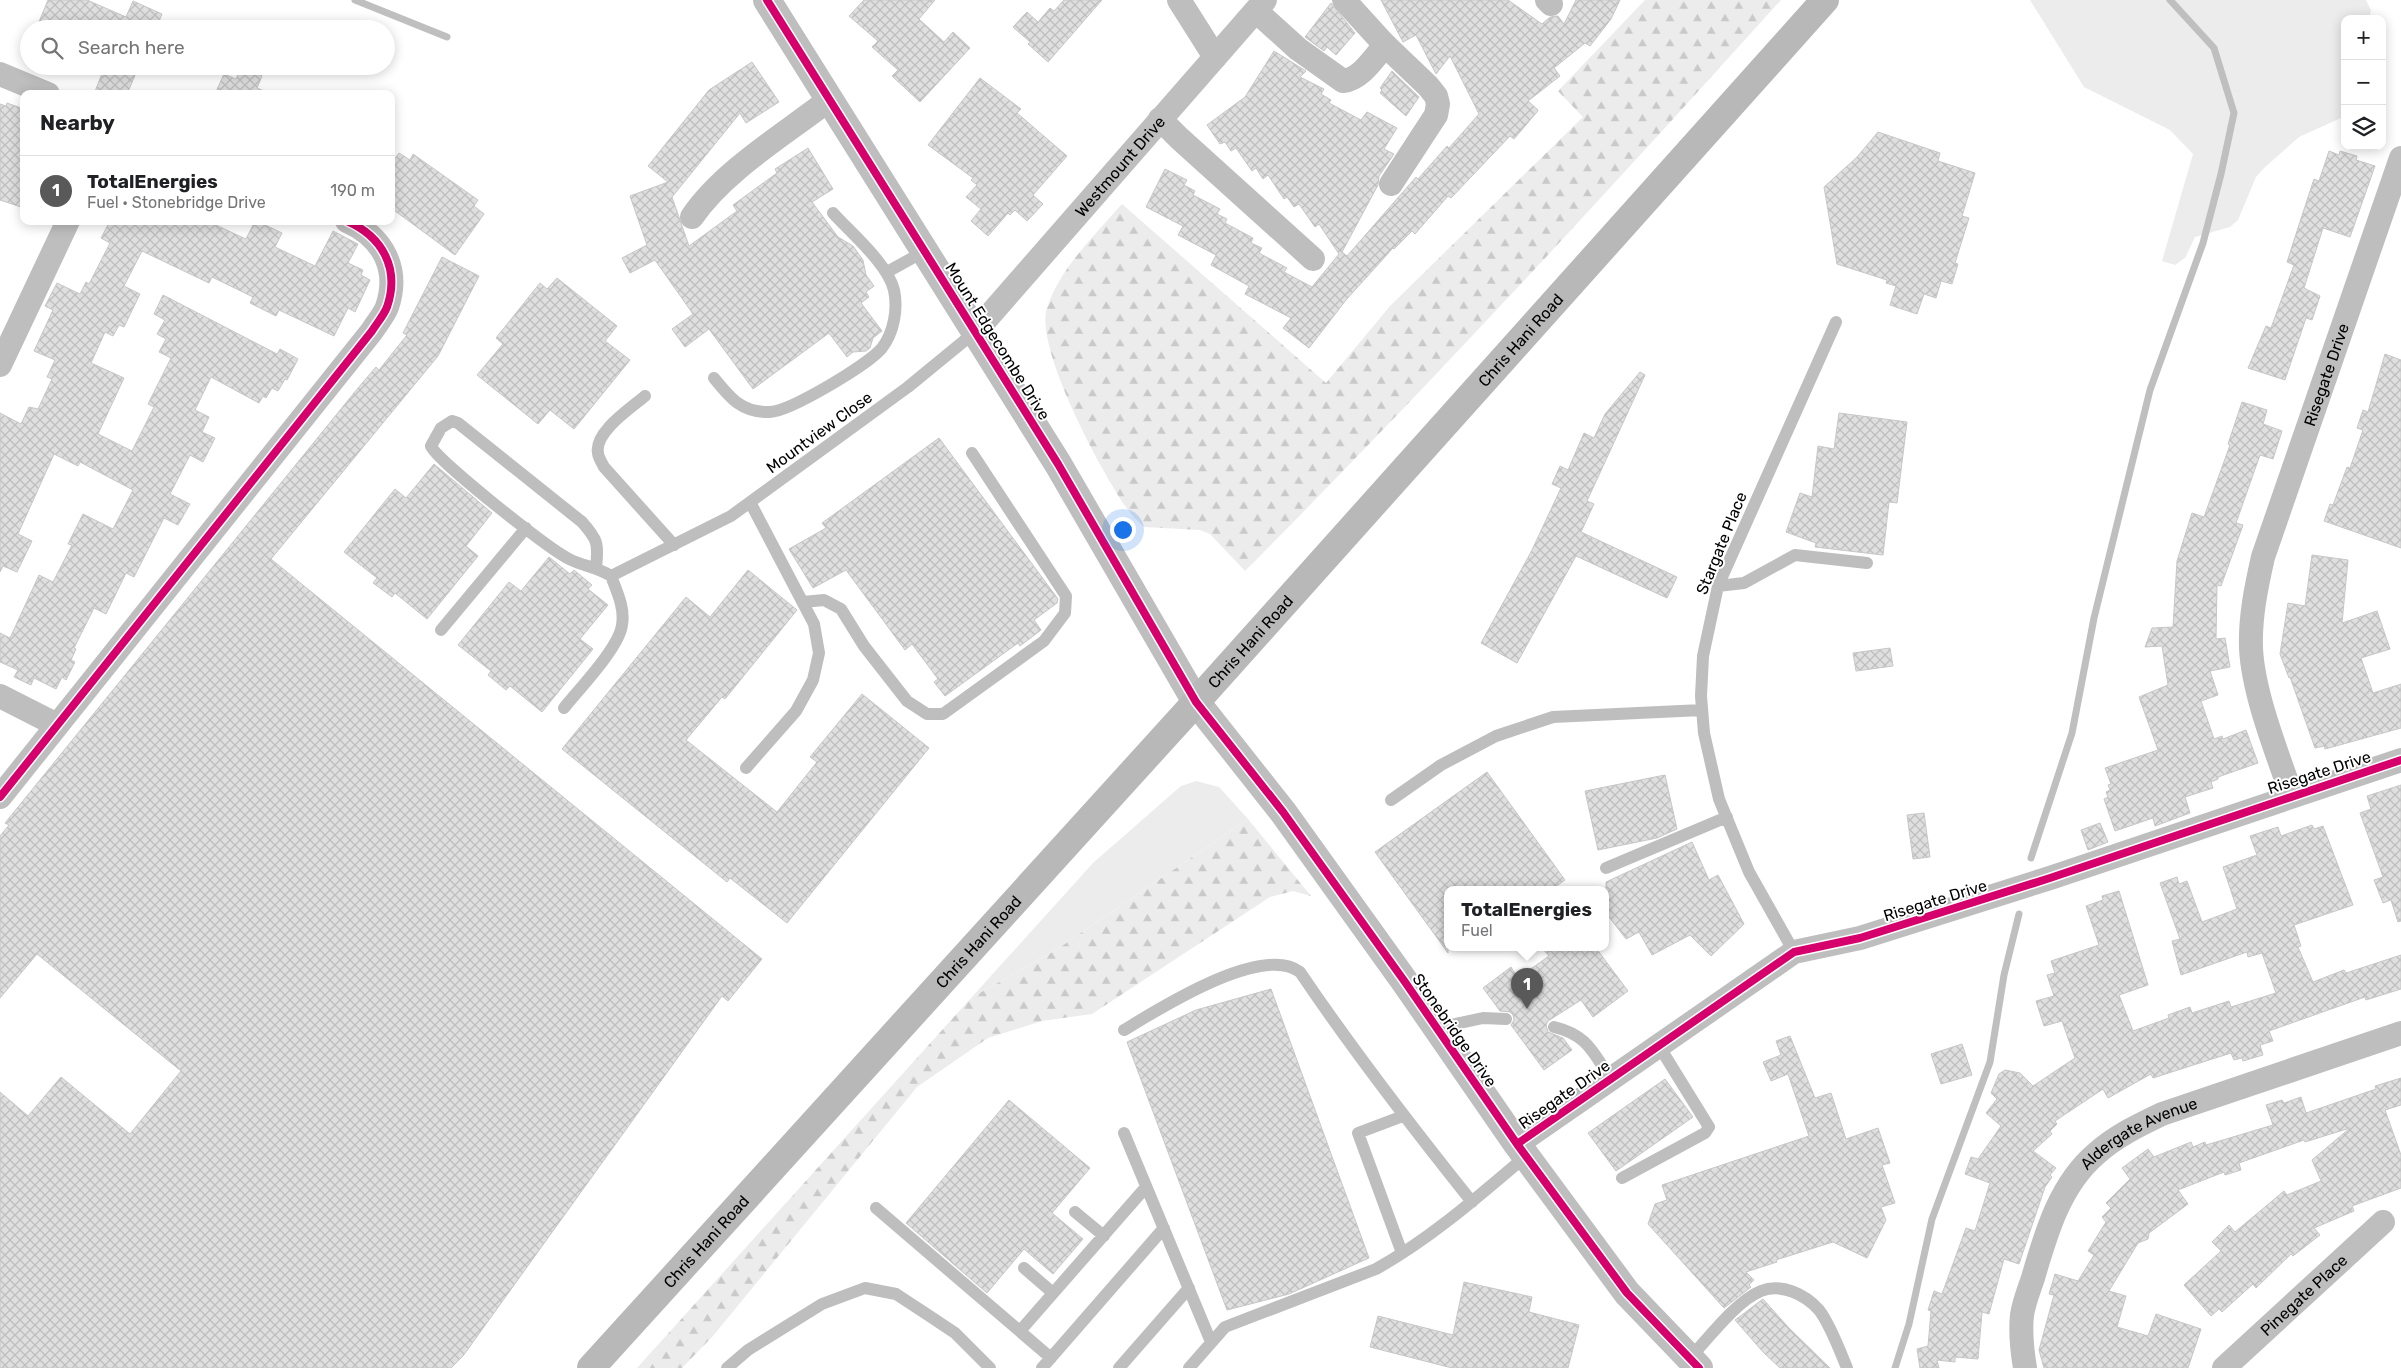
<!DOCTYPE html>
<meta charset="utf-8">
<style>
:root{--surface:#fff;--page:#f6f6f6;--text:#202124;--muted:#757577;--line:#e0e0e0;--accent:#595959}
body{margin:0;font-family:Rubik,sans-serif;background:var(--page);color:var(--text)}
.controls{position:absolute;right:15px;top:15px;display:grid;overflow:hidden;border-radius:10px;box-shadow:0 2px 12px #0003}
.controls button{width:45px;height:45px;display:grid;place-items:center;padding:0;border:0;border-bottom:1px solid var(--line);background:var(--surface);color:var(--text);font:25px sans-serif}
.you{position:absolute;left:1122px;top:529px;width:18px;height:18px;margin:-12px;border:4px solid #fff;border-radius:50%;background:#1a73e8;box-shadow:0 0 0 8px #1a73e833}
.badge{display:grid;place-items:center;width:32px;height:32px;border-radius:50%;background:var(--accent);color:#fff;font-size:16px;font-weight:700}
.pin{position:absolute;translate:-50% -41px;filter:drop-shadow(0 1px 2px #0008)}
.pin::after{content:'';position:absolute;top:26px;width:18px;height:15px;background:inherit;clip-path:polygon(0 0,100% 0,50% 100%)}
.popup{position:absolute;left:1444px;top:886px;width:165px;height:65px;box-sizing:border-box;display:grid;place-content:center;border-radius:10px;background:var(--surface);filter:drop-shadow(0 1px 4px #0005);font-size:16px;white-space:nowrap;color:var(--muted)}
.popup b{font-size:19px;color:var(--text)}
.popup::after{content:'';position:absolute;left:50%;top:100%;margin-left:-10px;border:10px solid transparent;border-top-color:var(--surface)}
.list{margin:0;padding:0;list-style:none}
h2{display:flex;justify-content:space-between;align-items:center;height:65px;margin:0;padding:0 20px;font-size:21px}
h2 small{font-size:16px;font-weight:400;color:var(--muted)}
.list li{display:grid;grid-template-columns:32px 1fr auto;gap:15px;align-items:center;box-sizing:border-box;height:70px;padding:0 20px;border-top:1px solid var(--line)}
.list b{display:block;font-size:19px;white-space:nowrap}
.list p{margin:0;font-size:16px;white-space:nowrap;color:var(--muted)}
.list em{font-size:16px;font-style:normal;color:var(--muted)}
.icon{flex:none;width:28px;height:28px;fill:none;stroke:currentColor;stroke-width:2;stroke-linecap:round;stroke-linejoin:round}
.map{position:relative;flex:none;width:2401px;height:1368px;overflow:hidden}
.search{position:absolute;background:var(--surface);box-shadow:0 2px 12px #0003;left:20px;top:20px;width:375px;height:55px;display:flex;align-items:center;gap:12px;box-sizing:border-box;padding:0 18px;border-radius:28px;color:var(--muted);font-size:19px}
.panel{position:absolute;background:var(--surface);box-shadow:0 2px 12px #0003;left:20px;top:90px;width:375px;height:135px;border-radius:10px}
.map>svg:first-child{display:block}
</style>
<div class="map">
<svg width="2401" height="1368" viewBox="0 0 2401 1368">
<defs>
<pattern id="forest-firs" width="22" height="20" patternUnits="userSpaceOnUse" patternTransform="scale(1.25)"><rect width="22" height="20" fill="#ececec"/><path d="M5 1l3.5 6h-7zM16 11l3.5 6h-7z" fill="#c9c9c9"/></pattern>
<pattern id="building-cross-hatch" width="8" height="8" patternUnits="userSpaceOnUse" patternTransform="scale(1.25)"><rect width="8" height="8" fill="#dfdfdf"/><path d="M0 0l8 8M0 8l8-8" fill="none" stroke="#bebebe"/></pattern>
</defs>
<rect width="100%" height="100%" fill="#fff"/>
<path fill="#ececec" d="M2030 0H2366L2371 10 2369 19H2345V114L2343 117 2299 137 2264 168 2256 177 2238 220 2230 227 2195 237 2185 258 2175 265 2162 261 2193 154 2170 130 2084 87Z
M1196 781 1219 787 1248 819 1056 950 971 998 1093 863 1181 786Z"/>
<path fill="url(#forest-firs)" d="M1645 0H1781C1606 194 1429 386 1245 571L1210 534 1200 530 1144 527C1138 521 1132 516 1128 510 1103 475 1034 348 1047 308 1060 268 1095 235 1122 204L1326 383 1390 306 1583 117 1558 91Z
M1248 819 1311 896 1293 891 1270 897 1092 1014 1042 1021 988 1038 917 1087 713 1336 682 1368H637L971 998 1056 950Z"/>
<g fill="none" stroke-linecap="round" stroke-linejoin="round">
<path stroke="#bfbfbf" stroke-width="7" d="M355 0 447 37
M2031 858 2072 733 2094 618 2150 390 2203 243 2221 174 2234 113 2214 48 2170 0
M1895 1368 1909 1324 1932 1219 1990 1062 2004 975 2019 914"/>
</g>
<path fill="url(#building-cross-hatch)" stroke="#c7c7c7" d="M48 0H87L126 17 133 1 162 14 156 29H36Z
M864 0H935L919 19 944 42 953 32 970 48 920 102 892 76 898 70 872 47 878 41 849 16Z
M1064 0H1102L1048 62 1028 44 1030 42 1013 27 1027 12 1038 22 1050 8 1054 11Z
M1381 0H1508L1542 24 1550 17 1558 16 1564 24 1576 0H1620L1611 19 1590 46 1585 43 1554 68 1560 76 1528 101 1538 110 1537 112 1514 139 1510 136 1451 198 1448 196 1415 234 1412 231 1394 249 1393 248 1346 300 1309 348 1283 328 1291 318 1245 294 1249 286 1211 265 1216 255 1178 235 1183 226 1146 207 1165 169 1187 180 1184 185 1195 191 1193 195 1220 209 1217 214 1227 219 1225 223 1253 238 1251 243 1262 248 1259 253 1287 268 1284 272 1312 287 1339 254 1319 224 1315 227 1299 204 1294 207 1287 197 1284 199 1268 175 1263 179 1256 168 1252 171 1236 148 1231 151 1225 142 1220 144 1207 125 1245 97 1274 51 1306 71 1300 77 1324 89 1321 94 1331 100 1329 103 1361 120 1367 112 1397 128 1384 149 1394 154 1379 176 1378 185 1342 252 1347 256 1416 177 1418 179 1447 146 1449 148 1479 114 1450 56 1436 74 1416 35 1403 42Z
M1331 3 1355 33 1336 55 1327 47 1324 51 1305 37Z
M752 62 779 102 746 123 740 113 672 197 689 246 737 211 733 205 777 173 775 169 808 148 833 189 812 202 838 237 853 246 863 260 866 275 874 286 866 292 869 297 861 303 882 331 873 338 870 348 866 351 853 352 847 357 829 333 753 389 709 329 685 347 672 329 693 314 655 260 630 273 622 258 647 245 630 196 668 182 648 166 709 90Z
M105 66H139L127 94H94Z
M241 68 262 76 257 88 271 94H215L224 74 236 79Z
M1392 71 1419 97 1406 116 1380 93 1382 90 1380 88Z
M980 78 1021 109 1017 113 1067 156 1033 195 1043 204 1027 221 1015 210 1010 215 1008 213 988 236 971 221 981 209 966 197 977 185 971 180 973 178 928 145Z
M7 103 24 109V208L0 200V104L6 106Z
M1878 132 1940 153 1938 161 1975 173 1962 216 1969 218 1955 263 1958 264 1952 284 1941 281 1936 298 1924 294 1917 314 1890 305 1896 286 1886 283 1887 280 1837 264 1824 187 1857 157Z
M2329 151 2339 155 2340 151 2357 156 2356 160 2375 166 2350 237 2323 228 2304 288 2320 296 2312 320 2306 318 2285 380 2248 368 2266 326 2271 328 2294 265 2287 262 2295 237 2314 179 2319 181Z
M399 153 410 160 413 154 478 200 474 206 484 214 455 255 391 208V164Z
M110 221H207L246 239 255 221H257L282 233 275 247 315 266 333 231 358 244 348 263 363 270 361 275 370 280 355 312 348 308 334 336 279 310 276 316 250 303 253 297 212 277 209 283 142 251 124 286 140 294 124 327 119 325 113 336 105 332 91 363 124 378 98 434 132 451 154 407 148 404 171 358 159 352 166 339 157 334 165 320 154 314 163 295 277 354 280 349 298 359 287 380 285 379 278 391 272 388 266 398 263 396 259 403 211 377 195 410 209 417 202 432 215 438 203 462 190 455 170 494 190 504 178 525 164 518 134 577 126 573 106 614 94 608 74 648 76 649 71 660 75 662 66 680 62 677 56 689 34 678 31 685 14 677 18 670 0 662V633L10 638 39 575 53 582 72 545 68 544 83 514 113 529 133 490 80 462 78 466 54 454 18 534 32 541 17 572 3 566 0 572V413L21 424 29 407 38 409 52 379 47 377 55 360 34 351 53 310 45 306 57 283 80 294 86 282 89 284 110 243 101 238Z
M442 257 479 276 438 356 271 559 762 959 728 1001 722 996 463 1356 451 1368H0V1092L28 1116 61 1077 130 1134 181 1071 37 954 0 998V836L9 825 5 823 358 388 376 367 379 370 407 335 403 333Z
M557 278 617 326 605 341 630 360 574 429 550 410 538 424 477 375 503 344 496 338 540 283 547 289Z
M2385 354 2401 360V548L2324 521 2330 504 2333 505 2347 467 2350 468 2363 430 2357 428 2363 410 2368 412Z
M1640 372 1645 375 1587 501 1594 504 1581 532 1677 577 1667 598 1576 556 1517 663 1481 643 1531 552 1561 488 1552 484 1560 466 1568 470 1584 433 1594 438 1605 414Z
M2242 402 2267 410 2263 424 2282 431 2273 459 2260 455 2236 523 2243 525 2221 586 2217 585 2216 639 2225 638 2230 667 2210 671 2218 695 2201 701 2214 739 2222 736 2223 739 2246 730 2258 763 2218 777V779L2211 782 2213 788 2185 797 2190 813 2155 826 2153 818 2115 831 2104 799 2108 797 2106 792 2110 790 2108 785 2111 784 2105 768 2158 750 2139 697 2168 685 2162 646 2145 647 2152 628 2173 627 2177 561 2192 513 2204 517 2230 445 2228 444Z
M1839 413 1907 422 1897 503 1889 502 1883 555 1815 547 1816 543 1786 532 1800 493 1812 497 1818 446 1834 449Z
M939 438 1058 599 1057 603 1034 620 1041 630 1020 646 1018 643 945 696 934 682 938 679 912 644 905 650 846 570 813 588 789 549 826 528 822 523Z
M434 464 492 513 466 546 478 556 427 619 395 593 392 597 373 583 377 578 344 552 395 489 406 498Z
M2312 555 2348 560 2342 623 2377 611 2390 649 2361 658 2373 693 2401 684V728L2325 749 2324 746 2315 748 2290 677 2289 678 2280 654 2288 603 2305 606Z
M549 557 570 574 574 570 592 585 588 589 608 605 580 639 593 649 542 712 510 686 506 690 488 675 491 671 458 645 509 582 521 591Z
M748 570 797 610 725 699 722 697 686 740 777 812 817 762 810 757 862 694 929 748 787 923 730 878 727 882 562 749 686 597 710 617Z
M1890 648 1893 666 1856 671 1853 653Z
M1487 772 1565 880 1551 890H1448V953L1375 852Z
M1665 775 1677 829 1657 838 1598 850 1585 791Z
M2401 785V921L2398 922 2391 900 2383 903 2374 880 2383 877 2360 813 2371 809 2367 796Z
M1924 813 1930 857 1913 859 1907 815Z
M2100 823 2108 842 2088 850 2081 830Z
M2312 825 2314 829 2323 826 2353 905 2294 925 2301 946 2298 947 2313 982 2344 970 2346 973 2401 955V989L2366 1000 2365 997 2269 1031 2273 1041 2260 1045 2263 1055 2243 1061 2242 1058 2234 1060 2231 1053 2153 1078 2151 1074 2108 1098 2103 1089 2055 1121 2057 1124 2050 1131 2052 1134 2033 1151 2056 1168 2050 1175 2052 1177 2045 1187 2019 1264 2004 1259 1989 1314 1982 1312 1978 1359 1955 1357V1362L1937 1360 1939 1368H1920L1917 1349 1928 1346 1931 1311 1928 1310 1934 1291 1942 1294 1966 1228 1975 1231 1990 1183 1965 1174 1971 1157 1978 1159 2001 1126 1986 1113 1997 1099 1991 1093 1999 1074 2005 1070 2020 1073 2033 1086 2075 1058 2062 1021 2044 1026 2036 1001 2054 996 2047 975 2055 973 2051 961 2099 945 2086 906 2103 900 2102 896 2119 891 2148 985 2119 995 2133 1031 2169 1018 2168 1015 2190 1007 2192 1013 2229 1001 2231 1007 2276 993 2262 953 2248 957 2247 952 2181 975 2172 941 2180 939 2160 883 2177 877 2179 884 2187 881 2202 922 2237 909 2223 867 2257 855 2250 836 2278 827 2281 836Z
M1692 842 1709 880 1718 875 1744 924 1711 956 1690 935 1652 955 1639 932 1626 939 1606 913V882Z
M1542 948H1596L1628 991 1593 1017 1581 1000 1548 1021 1546 1025 1548 1032 1563 1038 1572 1050 1544 1070 1511 1025 1514 1020 1513 1015 1510 1012 1500 1011 1483 988 1511 967 1518 978 1549 956Z
M1271 989 1369 1258 1289 1294 1227 1310 1127 1042 1196 1010Z
M1790 1036 1815 1098 1831 1093 1846 1139 1878 1128 1890 1163 1882 1165 1895 1203 1881 1207 1886 1220 1867 1258 1833 1242 1776 1260 1777 1262 1746 1272 1754 1280 1749 1285 1751 1287 1724 1308 1648 1224 1655 1204 1667 1200 1662 1185 1809 1136 1788 1074 1771 1081 1763 1062 1781 1055 1776 1041Z
M1962 1044 1972 1075 1941 1084 1931 1054Z
M2401 1078V1105L2385 1110 2401 1155V1188L2352 1206 2354 1211 2314 1228 2320 1235 2293 1256 2291 1254 2256 1288 2253 1284 2222 1312 2219 1309 2211 1316 2184 1285 2221 1251 2212 1242 2229 1225 2235 1232 2284 1191 2287 1195 2321 1181 2312 1160 2350 1128 2305 1142 2304 1140 2239 1163 2241 1170 2225 1175 2224 1172 2178 1190 2188 1204 2149 1233 2148 1239 2138 1243 2109 1291 2126 1296 2117 1327 2148 1336 2156 1314 2201 1329 2188 1368H2044L2039 1350 2054 1295 2049 1294 2055 1274 2078 1281 2094 1255 2088 1251 2106 1222 2102 1217 2111 1208 2106 1203 2130 1179 2122 1168 2148 1149 2154 1157 2191 1142 2193 1147 2205 1142 2206 1145 2273 1125 2266 1105 2282 1100 2284 1103 2301 1097 2306 1113 2376 1089 2375 1086Z
M1665 1079 1693 1117 1616 1171 1588 1133Z
M1009 1100 1090 1168 1052 1213 1083 1239 1053 1274 1024 1249 987 1293 906 1223Z
M1464 1282 1532 1297 1529 1312 1579 1325 1568 1368H1452L1370 1347 1378 1316 1453 1335Z
M1763 1299 1789 1328 1830 1368H1780L1763 1352 1735 1320Z"/>
<g fill="none" stroke-linecap="round" stroke-linejoin="round">
<path stroke="#bebebe" stroke-width="12" d="M887 272 925 251
M714 378C730 398 742 413 770 412 791 411 869 364 882 348 894 332 898 309 894 290 888 264 851 233 833 213
M645 396C631 408 594 432 598 453 598 457 602 463 604 467L674 545
M596 567C599 543 597 539 582 522L458 423 452 421 441 428 431 446C437 461 549 549 569 559 585 567 595 566 611 576
M1718 586 1744 583 1795 555 1867 563
M803 602 824 600 841 609 864 646 907 701 927 714H943L1044 641 1065 613 1066 596 972 453
M441 630 526 528
M564 708C579 689 619 648 622 625 625 608 617 592 611 576L731 516 908 387 975 332
M746 768 796 711 813 680 819 653 814 624 750 502
M1391 800 1441 765 1496 736 1553 717 1702 710
M1606 868 1727 817
M1794 952 1749 872 1719 799 1704 733 1701 696 1703 656 1718 586 1836 322
M1554 1027C1588 1035 1593 1053 1611 1079
M1437 1028 1483 1018 1506 1019
M1124 1030C1159 1009 1262 943 1300 972 1354 1052 1412 1127 1472 1202
M1124 1133 1211 1342
M1622 1178 1705 1133 1709 1127 1659 1046
M876 1208 1051 1358
M1075 1212 1104 1236
M1402 1253 1358 1133 1403 1116
M1024 1268 1053 1293
M1020 1331 1146 1187
M1689 1359C1708 1339 1736 1301 1761 1291 1781 1283 1805 1294 1819 1310 1830 1324 1840 1351 1847 1368
M727 1368 748 1350 822 1304 865 1288 896 1294 928 1315 955 1333 990 1368
M1042 1368 1164 1228
M1119 1368 1189 1288
M1189 1368 1225 1327 1376 1269C1430 1239 1479 1196 1526 1156"/>
<g stroke="#bebebe" stroke-width="24">
<path d="M1179 0 1215 57"/>
<path d="M1344 0 1385 45 1428 86 1436 96 1438 104 1436 115 1391 184"/>
<path d="M1547 0 1551 4"/>
<path d="M1256 11 1298 49 1343 81C1361 79 1374 58 1385 45"/>
<path d="M0 74 48 94"/>
<path d="M1160 119 1179 138 1313 259"/>
<path d="M692 217C723 171 785 134 830 99"/>
<path id="s1" d="M975 332 1265 0"/>
<path d="M0 365 68 221"/>
<path d="M0 696 57 725"/>
<path id="s2" d="M2292 796C2277 753 2253 693 2251 648 2250 617 2256 588 2263 557L2401 158"/>
<path d="M0 797 372 331C377 323 384 315 387 307 400 269 383 237 347 221"/>
<path d="M1517 1144 1794 952 1860 938 2050 878 2401 760"/>
<path id="s3" d="M2025 1368C2022 1350 2020 1333 2022 1315 2024 1302 2029 1290 2033 1278 2046 1233 2060 1184 2097 1153 2116 1136 2139 1125 2162 1114L2401 1033"/>
<path id="s4" d="M2224 1368 2383 1222"/>
</g>
<path stroke="#bebebe" stroke-width="28" d="M767 0 1058 464 1196 702 1283 812 1405 982 1517 1144 1627 1293 1699 1368"/>
<path stroke="#b8b8b8" stroke-width="28" id="s5" d="M591 1368 1196 702 1825 0"/>
<defs>
<path id="cycleway" d="M767 0 1058 464 1196 702 1283 812 1405 982 1517 1144 1627 1293 1699 1368
M0 797 372 331C377 323 384 315 387 307 400 269 383 237 347 221
M1517 1144 1794 952 1860 938 2050 878 2401 760"/>
</defs>
<use href="#cycleway" stroke="#fff" stroke-width="11"/>
<use href="#cycleway" stroke="#d6006c" stroke-width="8"/>
</g>
<g text-anchor="middle" stroke-width="4" stroke-linejoin="round" paint-order="stroke">
<g font-size="16" fill="#000" stroke="#fff">
<text dy="6" stroke="none"><textPath href="#s1" startOffset="220">Westmount Drive</textPath></text>
<text dy="6" stroke="none"><textPath href="#s5" startOffset="1386">Chris Hani Road</textPath></text>
<text transform="translate(998 341) rotate(58)" y="6">Mount Edgecombe Drive</text>
<text dy="6" stroke="none"><textPath href="#s2" startOffset="439">Risegate Drive</textPath></text>
<text transform="translate(819 432) rotate(-36)" y="6">Mountview Close</text>
<text transform="translate(1721 543) rotate(-68)" y="6">Stargate Place</text>
<text dy="6" stroke="none"><textPath href="#s5" startOffset="981">Chris Hani Road</textPath></text>
<text transform="translate(2319 772) rotate(-18)" y="6">Risegate Drive</text>
<text transform="translate(1935 900) rotate(-17)" y="6">Risegate Drive</text>
<text dy="6" stroke="none"><textPath href="#s5" startOffset="576">Chris Hani Road</textPath></text>
<text transform="translate(1455 1030) rotate(55)" y="6">Stonebridge Drive</text>
<text transform="translate(1564 1094) rotate(-35)" y="6">Risegate Drive</text>
<text dy="6" stroke="none"><textPath href="#s3" startOffset="281">Aldergate Avenue</textPath></text>
<text dy="6" stroke="none"><textPath href="#s5" startOffset="171">Chris Hani Road</textPath></text>
<text dy="6" stroke="none"><textPath href="#s4" startOffset="108">Pinegate Place</textPath></text>
</g>
</g>
</svg>
<div class="controls">
<button>+</button>
<button>−</button>
<button><svg class="icon" aria-label="layers" viewBox="0 0 24 24"><path d="M12 4l9 5-9 5-9-5zM3 14l9 5 9-5"/></svg></button>
</div>
<div class="you"></div>
<div class="pin badge" style="left:1527px;top:1009px">1</div>
<div class="popup"><b>TotalEnergies</b>Fuel</div>
<div class="search"><svg class="icon" aria-label="search" viewBox="0 0 24 24"><circle cx="10" cy="10" r="6"/><path d="M15 15l6 6"/></svg>Search here</div>
<section class="panel">
<h2>Nearby<small></small></h2>
<ul class="list">
<li><span class="badge">1</span><div><b>TotalEnergies</b><p>Fuel · Stonebridge Drive</p></div><em>190 m</em></li>
</ul>
</section>
</div>
